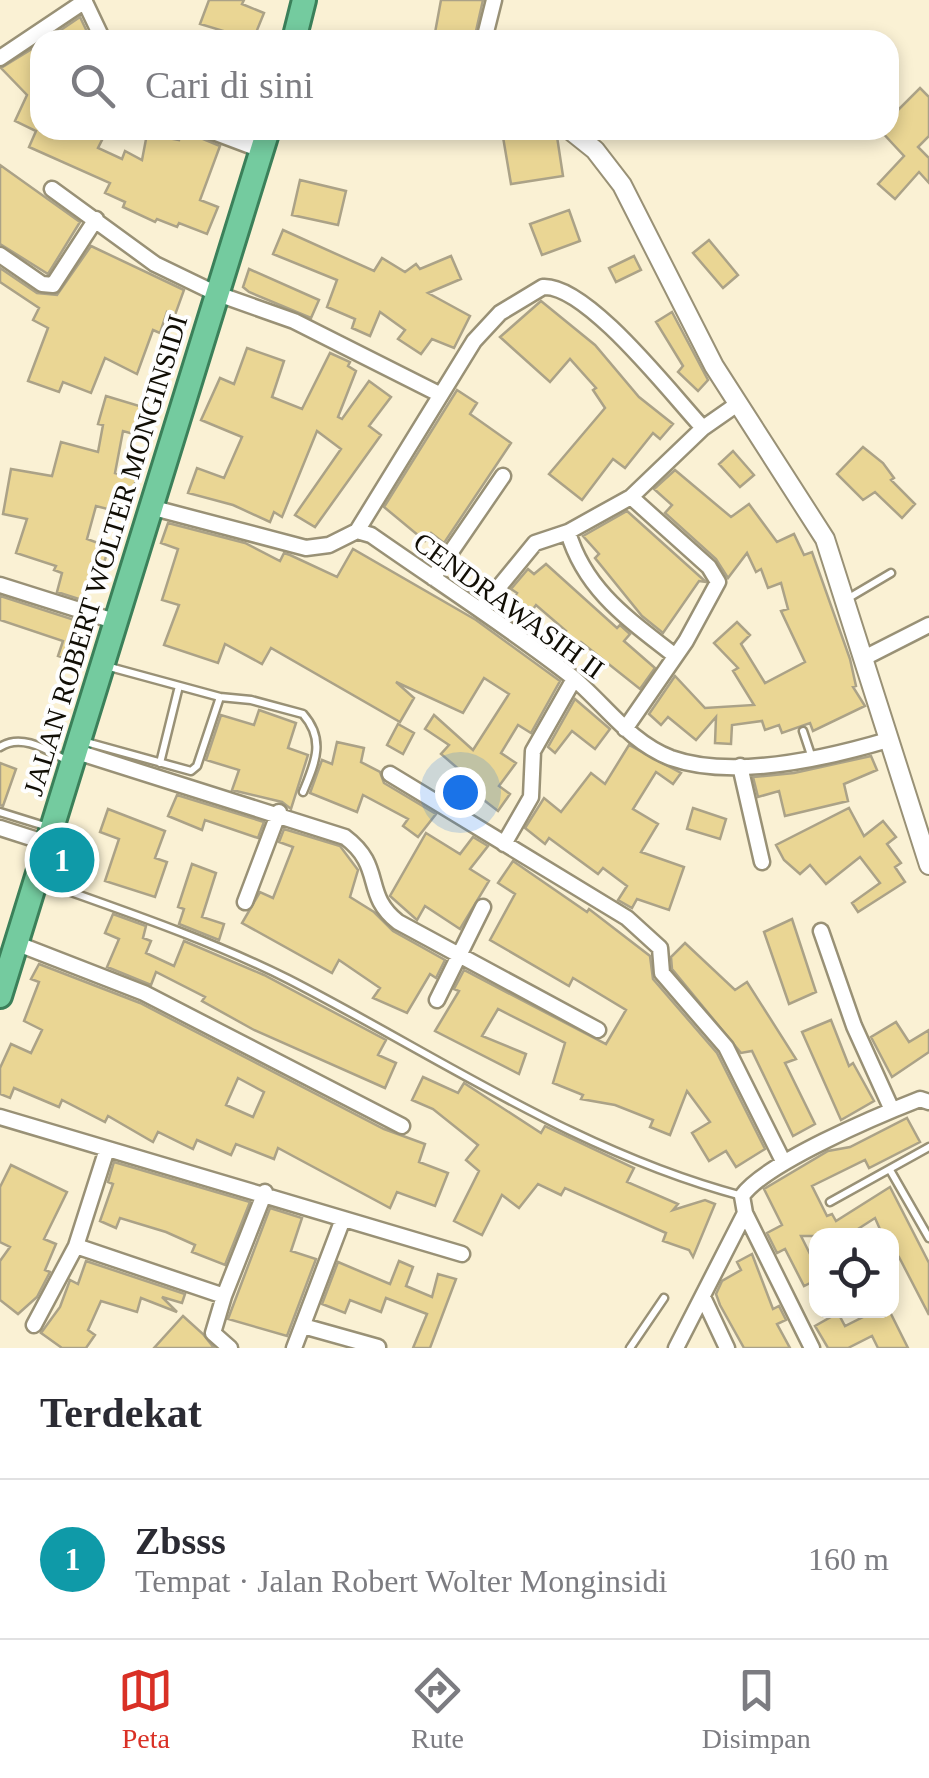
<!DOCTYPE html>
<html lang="id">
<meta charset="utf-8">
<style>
:root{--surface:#fff;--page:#f2f2f3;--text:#2b2b33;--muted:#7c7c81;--line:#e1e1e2;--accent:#d93025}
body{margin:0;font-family:Georgia,serif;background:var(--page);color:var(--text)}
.controls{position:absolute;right:30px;bottom:30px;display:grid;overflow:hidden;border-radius:20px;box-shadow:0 5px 15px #0003}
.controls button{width:90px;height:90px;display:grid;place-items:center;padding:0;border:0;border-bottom:2px solid var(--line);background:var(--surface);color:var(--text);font:50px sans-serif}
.you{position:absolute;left:460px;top:792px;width:35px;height:35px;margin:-25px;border:8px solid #fff;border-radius:50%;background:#1a73e8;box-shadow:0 0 0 15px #1a73e833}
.badge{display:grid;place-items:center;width:65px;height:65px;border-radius:50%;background:var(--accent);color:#fff;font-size:32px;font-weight:700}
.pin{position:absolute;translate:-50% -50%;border:5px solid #fff;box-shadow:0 2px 10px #0006}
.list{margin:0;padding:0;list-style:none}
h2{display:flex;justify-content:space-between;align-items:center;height:130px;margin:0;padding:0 40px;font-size:42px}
h2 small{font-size:32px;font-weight:400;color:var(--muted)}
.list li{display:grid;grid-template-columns:65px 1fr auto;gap:30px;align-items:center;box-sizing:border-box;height:160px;padding:0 40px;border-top:2px solid var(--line)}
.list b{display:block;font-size:38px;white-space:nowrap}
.list p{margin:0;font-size:32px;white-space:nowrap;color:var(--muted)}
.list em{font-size:32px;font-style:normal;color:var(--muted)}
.icon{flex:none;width:55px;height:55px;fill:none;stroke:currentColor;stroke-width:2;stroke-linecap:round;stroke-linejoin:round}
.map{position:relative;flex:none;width:929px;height:1348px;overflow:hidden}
.search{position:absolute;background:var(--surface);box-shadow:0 5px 15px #0003;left:30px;right:30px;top:30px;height:110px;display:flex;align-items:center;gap:25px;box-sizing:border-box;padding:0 35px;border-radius:30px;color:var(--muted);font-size:38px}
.sheet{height:290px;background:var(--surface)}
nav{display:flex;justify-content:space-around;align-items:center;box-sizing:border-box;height:140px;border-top:2px solid var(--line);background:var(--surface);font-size:28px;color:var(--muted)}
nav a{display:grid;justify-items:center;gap:5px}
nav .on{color:var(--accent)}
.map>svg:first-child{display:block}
</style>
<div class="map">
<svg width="929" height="1348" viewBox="0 0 929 1348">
<rect width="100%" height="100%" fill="#faf1d4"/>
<path fill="#ead694" stroke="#aba287" stroke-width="2.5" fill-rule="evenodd" d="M209 0H244L242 4 264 13 253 40 200 24Z
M441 0H483L474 40 434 38Z
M80 17 91 40H46Z
M40 44V130H96L105 134 98 148 122 159 125 151 142 160 147 134 179 140 182 130H198L203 139 220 146 200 200 218 207 207 234 179 223 177 227 157 219 155 222 123 207 125 202 105 193 110 183 29 147 36 131 15 121 27 95 1 68Z
M920 88 929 97V136L918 147 929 158V183L919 172 895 199 878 184 904 156 880 130H889V119Z
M556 130 563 176 511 184 503 137Z
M0 165 80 222 48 274 0 244Z
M300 180 346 191 338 225 292 215Z
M569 210 580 241 542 255 530 224Z
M283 230 374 271 382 258 405 272 416 264 420 269 451 256 461 279 428 293 470 316 454 348 432 339 421 354 398 339 405 330 380 312 370 336 352 328 355 319 327 307 337 280 273 254Z
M709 240 738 275 723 288 693 253Z
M91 246 184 290 175 315 167 312 160 333 153 330 137 374 105 358 91 393 63 382 59 392 28 381 48 328 33 320 39 308 0 282V268L37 293 57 295Z
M634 256 641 270 616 282 609 268Z
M249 269 319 300 311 318 249 292 243 287Z
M541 301 595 345 639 397 673 424 660 439 653 433 625 468 613 459 582 500 549 474 605 408 593 390 596 388 570 359 550 382 500 337Z
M672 312 708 380 698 391 678 372 683 366 656 322Z
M247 348 284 361 272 397 302 409 330 353 350 362 348 366 356 371 338 417 342 419 369 381 391 397 369 426 381 435 315 527 295 515 341 449 317 431 282 517 274 512 270 522 233 505 188 493 197 468 224 478 242 437 201 420 220 378 234 384Z
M457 390 477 403 470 414 511 443 444 543 431 533 425 541 384 507Z
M106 396 156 411 148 438 123 431 115 473 136 479 127 514 96 506 87 539 109 547 97 585 88 582 82 600 57 592 62 573 54 570 56 566 16 553 27 519 3 514 11 469 52 476 61 442 98 452 103 425 98 424Z
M863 447 883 463 894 478 891 480 915 504 902 518 875 492 863 500 837 474Z
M733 451 754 475 740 487 719 464Z
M675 470 731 517 749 504 777 542 794 534 804 555 812 552 850 659 856 686 853 687 865 706 813 731 810 723 782 733 779 725 765 730 762 721 732 725 731 744 715 743 716 717 696 740 668 717 661 725 649 714 675 676 705 708 754 705 733 671 738 668 714 643 737 622 750 635 741 644 765 683 805 662 781 611 788 609 781 583 768 588 761 569 756 572 747 553 728 578 716 559 665 513 672 505 654 489Z
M627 511 706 582 699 581 663 633 642 616 595 558 599 554 583 536Z
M168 523 245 543 280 561 284 553 290 555 337 577 353 549 476 620 560 681 531 733 518 725 501 753 516 763 499 786 510 794 498 811 463 784 468 777 441 754 449 745 425 729 434 715 473 750 509 694 484 678 463 713 396 682 414 698 400 722 271 648 262 664 225 644 218 663 164 645 179 605 162 600 178 549 161 543Z
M546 564 617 628 620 625 630 634 624 641 655 668 640 689 581 642 574 652 559 640 566 631 536 605 528 616 510 603 517 593 511 589 528 569 534 574Z
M0 596 90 625 79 663 58 656 63 641 0 620Z
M575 699 610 729 595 749 572 731 555 753 548 747Z
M259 710 296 723 288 748 308 755 291 809 282 802 232 790 239 770 206 760 221 715 254 725Z
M398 724 414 733 403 754 387 745Z
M337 742 364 748 361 762 380 772 384 783 436 814 418 837 403 826 408 819 363 795 357 812 310 793 322 760 332 764Z
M629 745 681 773 673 784 656 772 633 809 658 824 641 852 684 867 669 910 637 899 632 908 618 900 627 886 603 868 598 874 549 838 545 844 525 828 544 798 561 812 591 773 605 784Z
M871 756 877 770 844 784 848 801 785 816 779 791 758 797 753 777 794 773Z
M0 763 16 769 3 806 0 805Z
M177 795 264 822 258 838 205 820 202 830 168 816Z
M693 808 726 819 720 839 687 829Z
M849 808 864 836 883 821 896 837 887 844 901 863 895 867 905 882 858 912 852 903 880 883 860 857 826 884 810 865 800 874 784 860 776 845Z
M108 809 165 831 155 858 167 862 155 897 105 881 119 839 100 832Z
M284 829 340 846 358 870 350 897 374 912 393 931 445 960 436 978 430 974 407 1013 373 998 380 988 339 960 332 973 242 923 260 892 273 898 293 847 279 842Z
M426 833 460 854 473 837 488 846 470 869 489 881 460 929 425 906 417 920 390 896Z
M513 861 587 912 589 909 650 956 653 979 717 1053 765 1149 736 1167 726 1151 709 1161 692 1133 710 1122 687 1091 670 1135 650 1127 653 1120 615 1105 581 1099 583 1095 553 1083 565 1043 498 1009 482 1036 526 1054 519 1074 435 1031 459 991 454 989 464 970 606 1044 626 1010 573 978 569 986 490 940 515 894 498 883Z
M192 864 216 873 202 917 224 924 219 940 179 924 184 909 178 907Z
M113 914 146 926 143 938 151 941 146 953 174 966 184 941 264 975 386 1040 378 1055 396 1063 385 1088 254 1030 202 1001 205 997 156 972 151 985 107 967 119 939 105 933Z
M792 919 816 992 789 1004 764 932Z
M685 943 735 990 747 982 796 1059 785 1063 815 1124 793 1136 752 1051 741 1053 672 969 671 957Z
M39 964 140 1003 384 1129 425 1144 419 1162 448 1173 435 1206 397 1192 390 1208 278 1148 274 1159 236 1144 231 1155 197 1140 193 1149 158 1132 153 1142 108 1116 105 1122 62 1100 59 1107 14 1088 10 1098 0 1094V1068L11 1044 31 1053 42 1030 24 1021 39 982 31 979ZM238 1078 264 1092 253 1117 226 1105Z
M831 1020 849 1066 853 1063 874 1101 841 1120 802 1032Z
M896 1022 909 1042 929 1030V1052L892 1077 871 1037Z
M423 1077 458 1093 464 1083 541 1133 545 1126 634 1168 627 1182 678 1204 673 1210 705 1200 715 1204 693 1257 689 1250 663 1241 666 1233 565 1188 561 1195 538 1184 519 1208 502 1195 482 1235 454 1221 479 1171 466 1160 478 1145 433 1109 412 1100Z
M907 1118 920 1142 869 1168 865 1160 812 1186 827 1216 832 1214 836 1221 890 1187 929 1263V1315L899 1257 892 1260V1236H883L875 1218 847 1236H801L816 1266V1280L804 1286 785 1249 777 1253 767 1233 782 1225 764 1189 828 1151 850 1147Z
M114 1162 250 1202 225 1265 192 1252 195 1245 166 1232 120 1218 116 1228 100 1221 113 1184 108 1182Z
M11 1165 67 1192 44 1239 56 1244 45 1270 50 1272 37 1297 18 1314 0 1300V1261L10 1247 0 1242V1187Z
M270 1208 302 1218 291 1251 316 1259 287 1336 228 1319Z
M752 1254 773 1309 779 1306 786 1320 777 1324 790 1348H744L720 1305 716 1294 722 1281 741 1270 737 1262Z
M86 1261 185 1294 182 1303 162 1297 177 1312 141 1298 137 1312 101 1301 88 1330 95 1335 86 1348H62L41 1333 60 1307 70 1280 78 1284Z
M399 1261 413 1267 406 1286 432 1297 438 1274 456 1279 430 1348H413L427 1314 386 1298 381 1312 350 1300 345 1313 322 1304 338 1262 390 1284Z
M877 1310H889L908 1348H878L872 1336 848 1348H828L815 1326 838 1313 845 1326Z
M183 1316 203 1334 214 1348H154Z"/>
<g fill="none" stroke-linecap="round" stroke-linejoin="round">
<defs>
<path id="service" d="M847 599 891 573
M220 697 251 700 303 714C326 740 315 763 303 792
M803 731 812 758
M86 742 191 771 197 766 220 697 106 666
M0 747C22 733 47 750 68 761
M160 763 179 686
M0 812 48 827
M40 881C124 911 208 939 288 979 438 1056 576 1152 742 1196
M890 1170 929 1238
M830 1202 929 1147
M630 1348 664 1298"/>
<path id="minor" d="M84 0 103 40
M484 40 494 0
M0 58 85 1
M208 130 261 150
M52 189 155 264 215 293 294 321 439 394
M0 255 42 284 53 285 96 219
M150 507 306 548 329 545 357 531 371 535C438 582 507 626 571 676 604 703 629 742 671 758 733 780 827 758 888 740
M357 531 474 341 500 313 543 287C587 284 673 396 703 428
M568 532C585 590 628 619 674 655
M433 578 503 476
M0 585 114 621
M481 609 535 543 568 532 631 497 703 428 736 405
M866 657 929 625
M625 729 686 641 718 582 709 567 631 497
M77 752 345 837C385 867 362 894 398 922L598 1030
M740 766 762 862
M390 774 627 918 660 948 662 973 726 1047 783 1161
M0 828 50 844
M504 844 531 797 533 751 574 679
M245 902 279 812
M821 931 854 1026 892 1110
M18 944 144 993 402 1126
M437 1000 483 907
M0 1117 462 1254
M745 1213 812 1348
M76 1246 224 1296 265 1192
M224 1296 213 1333 230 1348
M703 1297 727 1348
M34 1325 76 1246 107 1149
M303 1326 378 1347
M294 1348 343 1219
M676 1348 745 1213 742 1196C765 1163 879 1115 920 1099L929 1102"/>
<path id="tertiary" d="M570 130 595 150 622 185 714 366 825 539 929 865"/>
<path id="trunk" d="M294 40 304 0
M0 996 268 130"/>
</defs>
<use href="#service" stroke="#999176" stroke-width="11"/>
<use href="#minor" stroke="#999176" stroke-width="19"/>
<use href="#tertiary" stroke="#999176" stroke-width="22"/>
<use href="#trunk" stroke="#3b805a" stroke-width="28"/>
<use href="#service" stroke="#fff" stroke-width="6"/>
<use href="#minor" stroke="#fff" stroke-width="14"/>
<use href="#tertiary" stroke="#fff" stroke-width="18"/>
<use href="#trunk" stroke="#74cb9f" stroke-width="22"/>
</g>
<g text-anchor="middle" stroke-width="8" stroke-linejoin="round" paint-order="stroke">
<g font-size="28" fill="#110e05" stroke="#fefefe">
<text transform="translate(105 555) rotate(-73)" y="10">JALAN ROBERT WOLTER MONGINSIDI</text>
<text transform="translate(509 605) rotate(36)" y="10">CENDRAWASIH II</text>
</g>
</g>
</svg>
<div class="controls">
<button><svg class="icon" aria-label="locate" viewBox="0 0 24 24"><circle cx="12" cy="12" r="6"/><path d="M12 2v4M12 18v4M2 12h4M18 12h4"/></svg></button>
</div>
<div class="you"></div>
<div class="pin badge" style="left:62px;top:860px;background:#0f9aa8">1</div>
<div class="search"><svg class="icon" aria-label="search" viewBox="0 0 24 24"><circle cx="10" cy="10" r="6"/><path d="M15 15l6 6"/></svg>Cari di sini</div>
</div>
<section class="sheet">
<h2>Terdekat<small></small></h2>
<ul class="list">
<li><span class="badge" style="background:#0f9aa8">1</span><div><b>Zbsss</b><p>Tempat · Jalan Robert Wolter Monginsidi</p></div><em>160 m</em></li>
</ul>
</section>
<nav>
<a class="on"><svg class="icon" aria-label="map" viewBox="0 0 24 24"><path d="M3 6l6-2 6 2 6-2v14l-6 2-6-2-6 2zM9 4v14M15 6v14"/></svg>Peta</a>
<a><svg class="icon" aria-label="directions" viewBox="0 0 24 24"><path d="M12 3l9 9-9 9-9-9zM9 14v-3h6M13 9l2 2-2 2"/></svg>Rute</a>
<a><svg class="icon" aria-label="saved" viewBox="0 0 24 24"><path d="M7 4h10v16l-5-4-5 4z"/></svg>Disimpan</a>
</nav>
